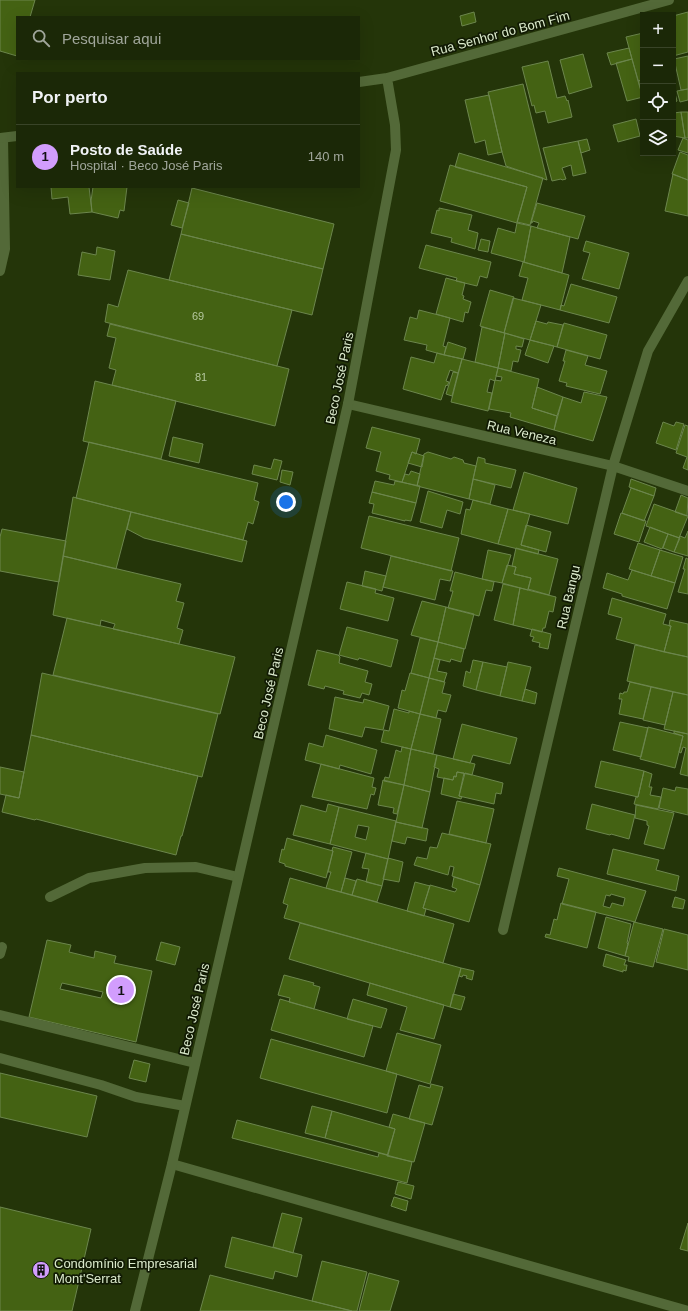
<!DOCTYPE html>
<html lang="pt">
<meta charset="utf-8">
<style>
:root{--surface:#1b2807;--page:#243011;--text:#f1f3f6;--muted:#a0a69b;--line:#394428;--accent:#d29dfd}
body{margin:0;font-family:Helvetica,sans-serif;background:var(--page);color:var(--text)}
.controls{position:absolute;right:12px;top:12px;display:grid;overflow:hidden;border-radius:0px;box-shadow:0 4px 16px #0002}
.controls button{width:36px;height:36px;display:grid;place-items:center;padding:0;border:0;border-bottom:1px solid var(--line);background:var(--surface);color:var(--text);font:20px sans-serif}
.you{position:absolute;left:286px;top:502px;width:14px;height:14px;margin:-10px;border:3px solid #fff;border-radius:50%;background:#1a73e8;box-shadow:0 0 0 6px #1a73e833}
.badge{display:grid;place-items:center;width:26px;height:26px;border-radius:50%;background:var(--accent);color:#111;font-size:13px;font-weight:700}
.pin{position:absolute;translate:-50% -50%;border:2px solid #fff;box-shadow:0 1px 4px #0006}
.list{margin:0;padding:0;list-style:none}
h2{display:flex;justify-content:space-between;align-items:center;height:52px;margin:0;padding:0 16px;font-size:17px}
h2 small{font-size:13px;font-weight:400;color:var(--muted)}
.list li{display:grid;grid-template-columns:26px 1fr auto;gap:12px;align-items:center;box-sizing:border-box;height:64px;padding:0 16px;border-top:1px solid var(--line)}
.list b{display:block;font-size:15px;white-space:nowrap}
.list p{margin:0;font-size:13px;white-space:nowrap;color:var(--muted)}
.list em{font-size:13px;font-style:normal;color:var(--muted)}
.icon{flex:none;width:22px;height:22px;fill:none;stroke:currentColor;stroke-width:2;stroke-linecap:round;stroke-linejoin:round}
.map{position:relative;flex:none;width:688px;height:1311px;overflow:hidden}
.search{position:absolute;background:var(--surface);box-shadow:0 4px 16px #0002;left:16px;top:16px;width:344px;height:44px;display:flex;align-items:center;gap:10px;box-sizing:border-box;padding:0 14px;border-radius:0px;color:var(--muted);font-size:15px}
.panel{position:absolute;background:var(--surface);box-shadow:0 4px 16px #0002;left:16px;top:72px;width:344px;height:116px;border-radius:0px}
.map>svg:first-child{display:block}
</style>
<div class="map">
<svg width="688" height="1311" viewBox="0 0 688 1311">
<rect width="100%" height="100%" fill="#243509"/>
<path fill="#446213" stroke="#6c864d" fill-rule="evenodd" d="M0 0H35L30 17H17V56L0 51Z
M474 12 476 22 462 26 460 16Z
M688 12V52L673 56V16Z
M643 33V80L638 81 626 37Z
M629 48 632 59 611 65 607 53Z
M583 54 592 87 569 94 560 60Z
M688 56V89L681 90 674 59Z
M632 59 643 97 627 101 616 63Z
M548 61 557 98 565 96 567 101 568 100 572 117 548 123 545 111 536 113 534 105 532 106 522 67Z
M643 80V98L638 81Z
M523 84 547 180 506 166 502 152 488 92Z
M673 86 677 101 673 103Z
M688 89V100L680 102 677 91Z
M489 95 502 152 488 155 485 140 475 143 465 100Z
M681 112 685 138 673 136 674 113Z
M681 112H688V138H685Z
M636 119 640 136 618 142 613 125Z
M683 138 688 140V153L678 150Z
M587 139 590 150 581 153 578 141Z
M578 141 586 173 573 176 571 165 562 168 566 179 562 180 561 179 552 181 543 148Z
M680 152 688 155V180L672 174Z
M459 153 543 178 530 225 517 222 527 187 455 167Z
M450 165 527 187 517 223 440 201Z
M673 174 688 180V216L665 211Z
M51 187H89L92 212 70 214 68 197 52 199Z
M93 187H127L124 211 120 210 118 218 92 212 91 201Z
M192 188 334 224 323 269 181 234Z
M178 200 189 203 182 228 171 225Z
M537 203 585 216 578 239 537 228 539 223 533 221 532 223H531Z
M439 208 472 215 468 230 478 233 475 249 451 242 452 238 431 233 437 210 439 211Z
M517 223 531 226 524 262 491 253 498 228 515 233Z
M531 226 570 237 562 273 524 262Z
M181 234 323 269 312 315 169 280Z
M481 239 490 241 488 252 478 250Z
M586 241 629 253 619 289 582 279 590 253 583 251Z
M426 245 491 262 487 278 480 276 477 286 456 281 457 278 419 268Z
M97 247 115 251 110 280 78 275 82 252 96 255Z
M523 262 569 275 560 310 522 300 528 278 519 276Z
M128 270 292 310 277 366 105 322 108 304 118 307Z
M446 278 465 283 462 295 464 296 463 299 471 302 468 313 465 312 463 322 436 314Z
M571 284 617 297 609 323 560 310 561 305 564 306Z
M490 290 514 297 504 333 480 326Z
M513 298 541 305 530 340 504 333Z
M419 310 450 318 443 346 446 347 444 355 426 350 427 345 404 340 410 317 417 319Z
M536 321 547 324 548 322 563 325 557 347 530 340Z
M564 323 607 335 600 359 557 347Z
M110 324 289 369 275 426 112 385 116 370 109 368 116 338 107 336Z
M482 327 505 333 498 368 475 362Z
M505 333 524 339 522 347 516 346V349L521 350 518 362 513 361 511 371 498 368Z
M530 340 554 346 548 363 525 355Z
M448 342 466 348 463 359 444 355Z
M566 350 588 356 585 365 607 371 600 394 566 386 567 383 559 381 565 361H563Z
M437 353 462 359 458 373 450 370 446 381 449 382 447 386 446 385 441 400 403 389 411 357 434 363Z
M462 359 498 368 495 381 490 379 487 392 492 393 488 411 451 402Z
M498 368 539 379 532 408 557 416 554 430 510 417 511 413 489 409 495 380 501 381 502 377 496 376Z
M453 372 458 373 452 396 446 394Z
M95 381 176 401 161 459 83 441Z
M537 387 563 397 557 416 532 408Z
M584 392 607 397 593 441 554 430 563 397 581 403Z
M663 422 674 426 676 422 684 424 676 450 656 443Z
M685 425 688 426V470L683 468 687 457 676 453Z
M372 427 420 439 416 454 412 452 402 482 389 479 390 475 376 471 381 452 366 448Z
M173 437 203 444 199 463 169 456Z
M89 442 258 483 254 500 259 502 253 524 248 522 243 540 76 498Z
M412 452 424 456 422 467 408 463Z
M428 452 451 459 454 457 463 460 464 463 476 466 469 499 417 486 424 454Z
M478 457 485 459V463L516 470 511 488 473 479Z
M274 459 282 461 277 480 252 474 254 465 271 469Z
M282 470 293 472 290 485 280 482Z
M411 471 420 474 417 486 402 482 405 474 409 475Z
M524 472 577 488 568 524 513 510Z
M473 479 495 485 490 504 469 499Z
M631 479 656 488 654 496 629 487Z
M375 481 394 485 395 481 420 486 416 503 372 492Z
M631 488 654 496 644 521 622 513Z
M428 491 463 502 460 514 447 510 442 528 420 522Z
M372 492 416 503 411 521 405 520V521L372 513 374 504 369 503Z
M681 495 688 498 687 516 675 512Z
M73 497 131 512 116 569 63 556Z
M473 500 508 509 498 544 461 534 466 509 470 510Z
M654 504 688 516 679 538 646 526Z
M508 509 530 514 521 545 539 550 538 554 498 544Z
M131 512 247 541 242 562 144 538 127 529Z
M621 513 646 521 639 542 614 534Z
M369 516 459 538 451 571 361 548Z
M526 525 551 532 546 552 521 545Z
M650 527 668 534 662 549 644 542Z
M2 529 66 541 59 582 0 571V537Z
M688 531V556L674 552 680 536 685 538Z
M668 534 680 538 674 552 663 548Z
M638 543 660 550 651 576 629 569Z
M516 548 558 559 549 595 528 589 531 578 514 574 516 567 512 566Z
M488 550 511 555 502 583 482 579Z
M660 550 683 557 675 583 651 576Z
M63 556 181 584 176 601 184 603 177 628 183 630 179 644 113 629 115 624 101 620 100 626 53 615Z
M391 556 453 571 450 581 440 579 435 600 383 587Z
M686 558 688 559V594L678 592 685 569H683Z
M507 565 516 567 514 574 531 578 528 590 502 583Z
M632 570 675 583 667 609 622 596V594L603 588 607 573 628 580Z
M365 571 386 576 382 591 362 586Z
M455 572 494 582 492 591 486 590 479 616 448 608 453 591H450Z
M347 582 376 589 375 593 394 598 388 621 340 609Z
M503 584 520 588 513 625 494 620Z
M520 588 556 597 553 612 549 611 545 628H543L542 632 513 625Z
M612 598 666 614 663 624 671 626 664 652 616 639 622 618 608 614Z
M422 601 446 607 438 642 411 635Z
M446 607 474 614 465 649 438 642Z
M67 618 235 657 220 714 53 675Z
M670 620 688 624V657L664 652 671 626H669Z
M347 627 398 640 391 667 359 658 358 660 339 655Z
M532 629 551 634 548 649 539 647 540 643 532 641 534 637 530 636Z
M420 638 438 642 429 678 411 673Z
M438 642 464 649 461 662 451 659 450 662 434 658Z
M635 645 688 657V695L627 681Z
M317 650 338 655 340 657 339 663 368 671 365 682 372 684 369 695 362 693 360 698 343 694 344 691 325 686 324 689 308 685Z
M434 658 440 660 437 671 447 673 444 682 429 678Z
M473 660 483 662 476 690 463 686 466 671 470 673Z
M483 662 507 667 500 696 476 690Z
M508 662 531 667 522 701 500 696Z
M42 673 218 714 202 777 31 735Z
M410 673 429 678 420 714 398 708 402 690 405 691Z
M429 678 445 682 442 693 451 695 446 712 438 710 436 718 420 714Z
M630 682 651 687 643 719 619 714 622 699H619L620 693 623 694 624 692H627Z
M651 687 673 692 665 725 643 720Z
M525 689 537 693 535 704 522 701Z
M673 692 688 695V734L664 729Z
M335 697 363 703 364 699 389 706 383 730 365 727 362 737 329 729Z
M394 709 409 713V711L420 714 411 749 381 742 384 730 389 731Z
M420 714 441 719 433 754 411 749Z
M620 722 648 728 641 757 613 750Z
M462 724 517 738 510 764 473 755 470 763 453 759Z
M648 727 683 736 675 768 640 759Z
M674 731 688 734V776L680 774 686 748 683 747 681 753 679 752 683 736 674 733Z
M31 735 198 776 182 836H181L176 855 36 819 35 820 2 812 6 795 19 798Z
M326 735 377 750 371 774 340 765 339 769 305 760 309 743 323 747Z
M402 747 411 749 404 785 384 781 385 777 389 778 396 750 401 752Z
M411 749 437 755 430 792 404 785Z
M437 755 475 764 472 775 457 772 456 777 454 776 453 780 437 777 439 769 434 767Z
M601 761 644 771 638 797 595 787Z
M321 764 374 778 372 787 376 788 374 795 371 794 367 809 312 797Z
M0 767 24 772 19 798 0 794Z
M644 771 652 774 649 787H652L650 795 661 797 658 809 634 804 636 797H638Z
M457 772 464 773 459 796 462 797 461 799 441 794 444 778 453 780 454 776 456 777Z
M465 773 503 783 501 794 496 793 494 804 459 796Z
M383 780 404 785 397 814 393 813 394 808 378 805Z
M404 785 430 792 422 828 396 822Z
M676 787 688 789V815L659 808 663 788 675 791Z
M457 801 494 809 486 843 449 834Z
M328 804 339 807 330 844 293 835 301 805 326 812Z
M592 804 635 815 629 839 611 834 610 835 586 829Z
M636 805 674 813 664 849 644 844 649 826 647 825V821L635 818Z
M339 807 396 821 388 859 330 844ZM358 825 369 827 366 840 355 837Z
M396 822 428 829 426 841 407 837 405 844 392 841Z
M442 833 491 844 480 885 452 876 454 867 450 866 448 875 414 865 417 857 427 859 430 847 437 848Z
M287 838 333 851 326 878 285 866V864L279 862 282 849 284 850Z
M333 847 352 852 341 892 326 888 331 872H328L333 851 332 850Z
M613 849 659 860 656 870 679 876 676 891 607 874Z
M366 853 388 859 382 886 366 882 369 869 362 868Z
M388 858 403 862 399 882 383 879Z
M559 868 646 891 635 922 562 904 569 879 557 876ZM611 894 625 898 623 906 612 903 610 908 603 906 606 895 610 896Z
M454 877 480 885 469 922 423 908 430 885 455 892 457 889 452 887Z
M290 878 454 924 443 963 284 918 288 905 283 903Z
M345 878 356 881 352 895 341 892Z
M357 879 382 886 377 902 352 895Z
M415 882 430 886 423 908 426 909 424 916 407 911Z
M675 897 685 900 683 909 672 907Z
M561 903 596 912 587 948 545 937 546 934 550 935 554 919 557 920Z
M606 917 631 924 627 943 628 944 625 956 598 948Z
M634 922 663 929 653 967 628 961 629 957 625 956Z
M300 923 461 968 450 1007 289 959Z
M664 929 688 935V970L656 962Z
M47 940 71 945 69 952 94 958 95 951 116 956 114 963 152 971 136 1042 29 1017ZM62 983 103 992 101 998 60 989Z
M161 942 180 947 175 965 156 960Z
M606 954 626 960 624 965H627L626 971 623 970V972L603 966Z
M461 968 474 971 472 980 466 978 467 976 463 975 462 977 459 976Z
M284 975 314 983 313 985 320 987 314 1009 289 1002 290 998 278 995Z
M370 983 444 1005 434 1039 400 1030 407 1007 367 995Z
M453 994 465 997 461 1010 450 1007Z
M280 999 373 1026 364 1057 271 1030Z
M353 999 387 1009 381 1028 347 1019Z
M397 1033 441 1045 430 1084 386 1071Z
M271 1039 397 1074 387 1113 260 1078Z
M134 1060 150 1064 146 1082 129 1078Z
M0 1073 97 1096 87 1137 0 1117Z
M431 1084 443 1087 432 1125 409 1119 419 1085 430 1088Z
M312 1106 332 1111 325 1138 305 1133Z
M332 1111 395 1129 388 1155 325 1138Z
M393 1114 425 1123 414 1162 387 1156 395 1129 389 1127Z
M237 1120 378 1157 379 1153 412 1162 407 1183 232 1138Z
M398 1182 414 1186 411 1199 395 1194Z
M394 1197 408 1201 406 1211 391 1206Z
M0 1207 91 1229 72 1311H0Z
M282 1213 302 1218 293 1253 273 1247Z
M688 1223V1251L680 1249Z
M232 1237 302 1255 297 1277 275 1271 273 1279 225 1267Z
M322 1261 367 1272 357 1311H352L312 1301Z
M369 1273 399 1281 390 1311H359Z
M210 1275 312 1301 352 1311H200Z"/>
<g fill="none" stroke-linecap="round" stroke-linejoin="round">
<path stroke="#536938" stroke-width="10" d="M0 271 5 249 3 138
M50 897 89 878 145 868 196 867 238 877
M0 954 2 947
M0 1015 195 1063
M0 1058 101 1085 136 1097 185 1106
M172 1164 688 1311"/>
<path stroke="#536938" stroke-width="10" d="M348 404 613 466 688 491
M503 930 613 466 648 351 688 281"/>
<path stroke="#536938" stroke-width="10" d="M359 82 387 78 669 0
M0 138 17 136
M135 1311 172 1164 348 404 396 150 395 125 387 78"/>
</g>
<defs>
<symbol id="building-disc" viewBox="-11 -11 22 22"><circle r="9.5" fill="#d29dfd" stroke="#111a04"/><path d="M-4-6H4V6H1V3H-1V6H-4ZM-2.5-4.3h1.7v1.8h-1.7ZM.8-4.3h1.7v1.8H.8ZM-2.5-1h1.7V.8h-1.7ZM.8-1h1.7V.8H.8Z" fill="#111"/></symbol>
</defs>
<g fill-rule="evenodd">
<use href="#building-disc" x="31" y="1260" width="20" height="20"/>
</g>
<g text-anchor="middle" stroke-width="3.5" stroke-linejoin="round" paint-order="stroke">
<g font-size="11" fill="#b5c89e">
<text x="198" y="320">69</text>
<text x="201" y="381">81</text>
</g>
<g font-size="13" fill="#dbeacc" stroke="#111a04">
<text transform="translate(500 33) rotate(-15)" y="5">Rua Senhor do Bom Fim</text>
<text transform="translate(339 378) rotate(-78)" y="5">Beco José Paris</text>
<text transform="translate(522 432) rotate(13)" y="5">Rua Veneza</text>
<text transform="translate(568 597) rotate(-77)" y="5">Rua Bangu</text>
<text transform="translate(268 693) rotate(-77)" y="5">Beco José Paris</text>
<text transform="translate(194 1009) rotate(-77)" y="5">Beco José Paris</text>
</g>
<g font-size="13" fill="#dbeacc" stroke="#111a04" text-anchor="start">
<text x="54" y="1268">Condomínio Empresarial<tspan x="54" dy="15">Mont'Serrat</tspan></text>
</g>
</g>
</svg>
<div class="controls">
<button>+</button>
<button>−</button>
<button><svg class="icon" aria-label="locate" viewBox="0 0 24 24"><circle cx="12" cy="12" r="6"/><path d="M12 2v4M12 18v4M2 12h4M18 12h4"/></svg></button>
<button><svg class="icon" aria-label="layers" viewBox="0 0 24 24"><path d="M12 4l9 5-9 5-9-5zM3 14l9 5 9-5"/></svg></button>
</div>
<div class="you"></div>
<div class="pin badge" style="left:121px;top:990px">1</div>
<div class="search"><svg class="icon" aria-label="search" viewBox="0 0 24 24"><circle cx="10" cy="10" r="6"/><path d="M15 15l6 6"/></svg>Pesquisar aqui</div>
<section class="panel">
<h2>Por perto<small></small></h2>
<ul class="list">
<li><span class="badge">1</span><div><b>Posto de Saúde</b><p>Hospital · Beco José Paris</p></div><em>140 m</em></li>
</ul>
</section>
</div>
